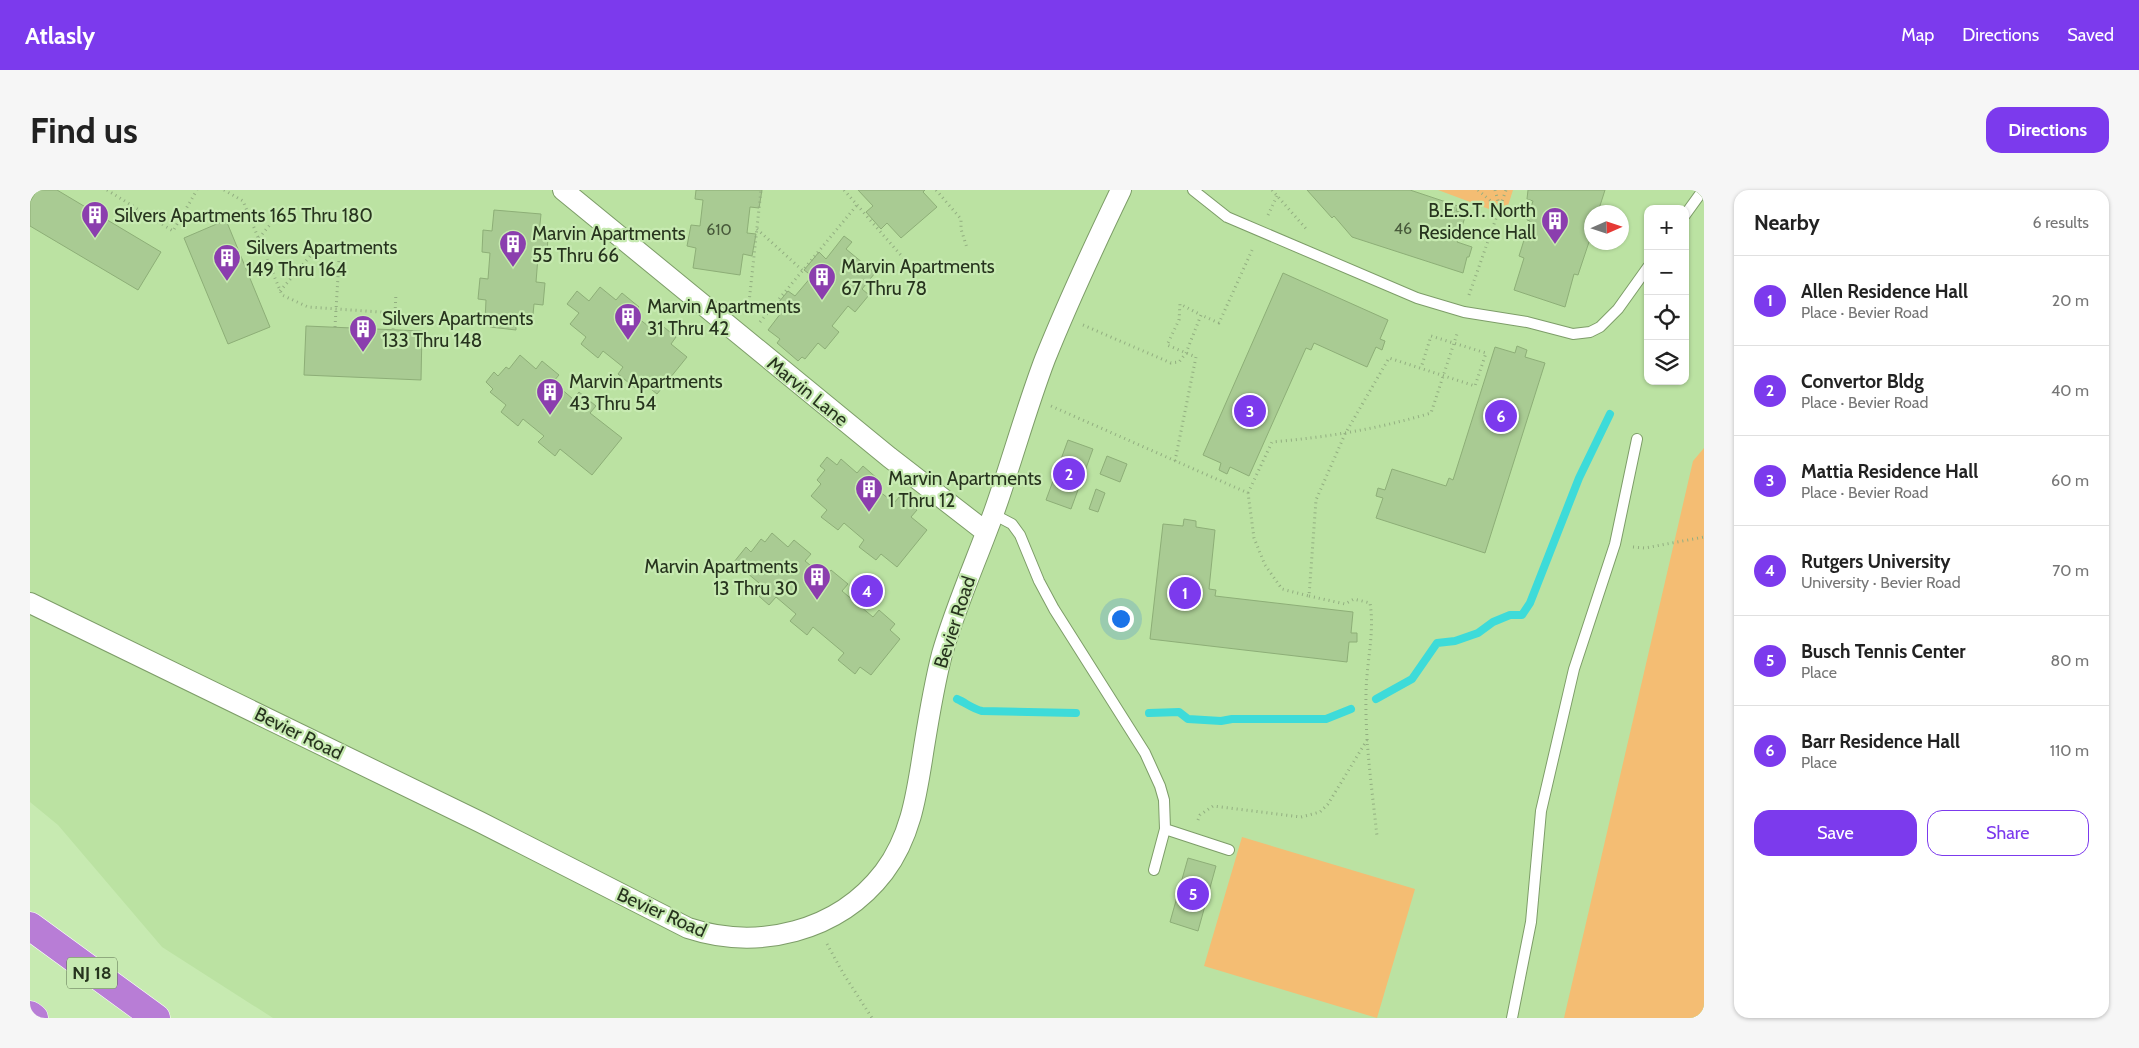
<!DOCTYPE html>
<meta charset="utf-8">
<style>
:root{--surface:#fff;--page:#f6f6f6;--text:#222;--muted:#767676;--line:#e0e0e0;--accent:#7c3aed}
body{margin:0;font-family:Cabin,sans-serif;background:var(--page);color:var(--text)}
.controls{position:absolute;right:15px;top:15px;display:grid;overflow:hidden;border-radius:10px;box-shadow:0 1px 4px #0004}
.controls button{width:45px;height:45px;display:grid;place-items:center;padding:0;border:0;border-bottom:1px solid var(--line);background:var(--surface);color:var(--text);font:25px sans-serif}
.compass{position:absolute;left:1554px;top:15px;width:45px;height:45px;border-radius:50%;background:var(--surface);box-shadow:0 1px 4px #0004;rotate:87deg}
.you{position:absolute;left:1090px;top:428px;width:18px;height:18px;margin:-12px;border:4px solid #fff;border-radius:50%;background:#1a73e8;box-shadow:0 0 0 8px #1a73e833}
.badge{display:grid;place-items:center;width:32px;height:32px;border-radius:50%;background:var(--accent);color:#fff;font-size:16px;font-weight:700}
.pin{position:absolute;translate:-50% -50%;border:2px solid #fff;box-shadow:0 1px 5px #0006}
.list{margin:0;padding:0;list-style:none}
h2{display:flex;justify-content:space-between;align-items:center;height:65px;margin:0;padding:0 20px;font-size:21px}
h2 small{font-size:16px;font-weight:400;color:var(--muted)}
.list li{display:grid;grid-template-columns:32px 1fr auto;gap:15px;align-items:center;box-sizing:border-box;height:90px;padding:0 20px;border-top:1px solid var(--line)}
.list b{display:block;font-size:19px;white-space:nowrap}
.list p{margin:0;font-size:16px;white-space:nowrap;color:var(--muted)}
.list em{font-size:16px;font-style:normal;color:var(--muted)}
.actions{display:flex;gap:10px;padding:15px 20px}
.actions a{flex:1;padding:11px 0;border:1px solid var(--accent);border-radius:15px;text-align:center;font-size:18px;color:var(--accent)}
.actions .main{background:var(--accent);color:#fff}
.icon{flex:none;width:28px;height:28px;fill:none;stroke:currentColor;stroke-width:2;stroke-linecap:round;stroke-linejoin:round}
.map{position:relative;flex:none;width:1674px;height:828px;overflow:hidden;border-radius:15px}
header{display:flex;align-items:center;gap:30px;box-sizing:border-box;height:70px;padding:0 25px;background:var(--accent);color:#fff}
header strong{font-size:24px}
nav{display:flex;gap:28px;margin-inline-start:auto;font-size:18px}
.intro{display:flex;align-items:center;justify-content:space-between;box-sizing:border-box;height:120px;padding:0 30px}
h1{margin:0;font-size:35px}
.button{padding:12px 22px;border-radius:15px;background:var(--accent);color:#fff;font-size:18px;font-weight:700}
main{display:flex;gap:30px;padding:0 30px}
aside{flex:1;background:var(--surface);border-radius:15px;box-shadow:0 1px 4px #0004}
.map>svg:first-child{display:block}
</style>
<header>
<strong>Atlasly</strong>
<nav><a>Map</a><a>Directions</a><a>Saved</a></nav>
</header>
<div class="intro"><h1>Find us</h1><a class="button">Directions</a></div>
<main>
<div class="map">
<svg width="1674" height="828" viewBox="0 0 1674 828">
<rect width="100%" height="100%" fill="#c7eab1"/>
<path fill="#bbe2a2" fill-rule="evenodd" d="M0 0H1674V828H243L132 757 28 635 0 612ZM1618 19H1655V191H1618ZM1562 22H1592V52H1562Z"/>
<path fill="#f4bd73" d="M1408 0H1483L1475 25Z
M1674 258V828H1534L1663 271Z
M1212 647 1385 699 1347 828 1174 776Z"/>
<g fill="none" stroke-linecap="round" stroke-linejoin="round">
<path stroke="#3ddbd9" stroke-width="8" d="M927 509C936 513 943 519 952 521L1046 523
M1346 509 1382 489 1407 453 1425 451 1448 443 1463 432 1480 425H1492L1500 413 1549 288 1580 224
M1119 523 1149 522 1158 529 1191 531 1202 529H1296L1321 519"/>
</g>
<path fill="#a9cb93" stroke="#8dae77" d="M7 0H27L131 62 108 100 0 36V12Z
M666 0H732L729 18 720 17 717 43 726 44 722 66 713 64 710 85 663 78 666 58 657 56 661 35 670 36 673 10 665 9Z
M828 0H895L893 2 907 17 871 48 857 33 851 39 836 22 843 16Z
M1277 0H1380L1428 16 1426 21 1436 24 1427 52 1442 57 1439 67H1437L1433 83 1322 47 1304 26 1302 28Z
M1498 0H1575L1568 22H1562V43L1548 85 1544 84 1535 117 1484 100 1494 68 1489 66 1500 31 1497 30 1503 11 1497 9Z
M464 20 511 24 509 44 518 45 517 67H508L506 92 515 93 513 115 504 114 502 135 486 134V140L460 137V131H455L456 110 448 109 450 88 458 89 460 63 452 62 453 40 462 41Z
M196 30 240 137 198 154 154 48Z
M814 46 822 52 816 59 845 83 832 99 839 105 825 122 818 116 802 136 809 142 795 159 788 153 775 169 772 167 768 171 747 153 750 149 738 140 751 123 744 118 758 101 765 106 782 86 774 80 789 62 796 69Z
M1253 83 1358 130 1350 149 1355 151 1352 160 1346 157 1337 177 1284 153 1281 160 1276 158 1219 286 1200 277 1197 284 1189 280 1191 273 1173 265Z
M570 97 586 110 592 103 609 117 603 124 623 140 629 133 646 147 641 154 657 167 627 204 611 191 605 198 588 184 593 177 573 161 568 168 551 154 556 147 540 134 549 123 537 114 547 101 559 111Z
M276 136 392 141 391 190 274 185Z
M1487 156 1497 160 1495 167 1515 173 1455 363 1346 328 1353 308 1346 306 1348 298 1355 300 1362 279 1416 296 1419 288 1423 290 1465 157 1485 163Z
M490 165 506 179 512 171 529 185 523 192 543 209 549 202 566 216 560 223 592 248 562 285 530 259 525 266 508 252 514 246 493 229 488 236 471 222 476 215 460 202 463 199 456 192 464 182 468 186 476 177 479 179Z
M1038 250 1063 259 1041 319 1016 310Z
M1077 266 1097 274 1090 292 1070 284Z
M797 267 807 275 811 269 827 283 833 276 849 290 844 297 864 313 870 306 887 320 881 327 897 340 867 377 851 364 846 370 829 357 834 350 814 333 808 340 791 327 797 320 781 306 791 294 787 290 795 280 790 276Z
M1066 299 1075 303 1068 322 1059 319Z
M1154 329 1166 331V337L1185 340 1179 399 1186 400 1185 406 1323 422 1321 443H1327V452H1319L1317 472 1120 449 1133 334 1153 336Z
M742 343 758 357 764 350 781 364 775 371 795 387 801 380 818 394 812 401 843 427 849 420 865 434 860 440 870 449 841 485 830 477 825 484 808 470 814 463 783 437 777 445 760 431 766 424 746 407 739 415 723 401 729 393 704 372 716 357 721 362 731 349 735 352Z
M1158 668 1186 676 1168 741 1140 732Z"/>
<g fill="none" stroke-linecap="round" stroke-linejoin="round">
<defs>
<path id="lane" d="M1163 0 1197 27 1387 108 1434 122 1497 132 1543 144 1560 142 1570 137 1588 119 1618 77
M1655 25 1673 0
M963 324 982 334 990 345 1009 391 1024 419 1115 563 1130 596 1134 610 1135 639 1124 680
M1135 639 1199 660
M1482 828 1501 732 1511 621 1544 479 1585 354 1607 249"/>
<path id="street" d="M533 0 859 267 956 342
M0 413 450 632 658 738C728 761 808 742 854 682 882 645 887 601 894 557 899 526 904 495 912 464 926 415 947 369 964 322 982 271 996 219 1015 169 1038 112 1064 56 1091 0"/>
<path id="highway" d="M0 736 126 828
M0 825 4 828"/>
</defs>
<use href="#lane" stroke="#7d9d68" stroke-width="12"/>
<use href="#street" stroke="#7d9d68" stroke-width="22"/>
<use href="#highway" stroke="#fff" stroke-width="29"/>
<path stroke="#92ae80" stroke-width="3" stroke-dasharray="1 4" stroke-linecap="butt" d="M77 0 143 41 167 0
M194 0 213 11 252 105 278 117 365 123 363 139
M814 0 875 70
M906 0 931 29V39L937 58
M1242 0 1278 41
M1448 0 1470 19
M1465 0 1470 18
M1238 25 1247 6
M727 39 772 80
M229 48 244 30
M250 101 288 57
M1439 105 1476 0
M718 122 731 0
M365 123 366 103
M730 132 827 15
M1053 135 1141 173 1149 172 1156 163 1171 125 1189 133 1223 58
M305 137 309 69
M1021 216 1218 303 1224 348 1235 375 1252 399 1279 406 1286 310 1315 244 1359 168 1445 196 1456 163 1401 146 1391 178
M1145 271 1166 167 1137 155 1149 130 1150 114 1171 125
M1218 303 1242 252C1299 247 1347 239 1401 223L1427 144
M1603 357 1615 358 1674 347
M1279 406 1315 414 1324 409 1340 413C1345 443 1336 474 1336 505 1335 552 1342 599 1347 646
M1168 630 1170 625 1183 616 1271 627 1290 622 1298 614 1337 550
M797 754 813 783 842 828"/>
<use href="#lane" stroke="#fff" stroke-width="10"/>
<use href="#street" stroke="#fff" stroke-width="20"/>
<use href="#highway" stroke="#b87dd6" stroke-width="28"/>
</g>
<defs>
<symbol id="building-pin" viewBox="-11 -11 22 30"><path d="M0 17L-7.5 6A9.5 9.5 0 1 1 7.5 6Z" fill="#8b3eae" stroke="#c7eab1"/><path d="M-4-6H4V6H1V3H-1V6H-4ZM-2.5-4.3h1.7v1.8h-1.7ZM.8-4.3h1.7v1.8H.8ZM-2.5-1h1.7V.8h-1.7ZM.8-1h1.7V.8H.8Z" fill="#fff"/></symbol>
</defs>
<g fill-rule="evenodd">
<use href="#building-pin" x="49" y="9" width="32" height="43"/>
<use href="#building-pin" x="1509" y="15" width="32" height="43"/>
<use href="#building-pin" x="467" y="38" width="32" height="43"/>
<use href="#building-pin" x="181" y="52" width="32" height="43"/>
<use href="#building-pin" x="776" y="71" width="32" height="43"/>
<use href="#building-pin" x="582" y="111" width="32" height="43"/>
<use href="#building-pin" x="317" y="123" width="32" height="43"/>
<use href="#building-pin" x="504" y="186" width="32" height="43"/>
<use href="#building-pin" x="823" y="283" width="32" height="43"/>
<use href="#building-pin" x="771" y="371" width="32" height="43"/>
</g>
<g text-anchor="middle" stroke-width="4.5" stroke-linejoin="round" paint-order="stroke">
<g font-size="16" fill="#485a3b">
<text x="1373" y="44">46</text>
<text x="689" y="45">610</text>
</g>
<rect fill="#c7eab1" stroke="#576b4a" stroke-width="1" x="37" y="767.5" width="50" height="31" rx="4"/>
<g font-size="18" font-weight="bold" fill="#27341e">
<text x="62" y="789">NJ 18</text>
</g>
<g font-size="19" fill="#27341e" stroke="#c7eab1" text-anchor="start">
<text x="1506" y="27" text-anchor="end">B.E.S.T. North<tspan x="1506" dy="22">Residence Hall</tspan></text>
<text x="84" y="32">Silvers Apartments 165 Thru 180</text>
<text x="502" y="50">Marvin Apartments<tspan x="502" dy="22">55 Thru 66</tspan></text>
<text x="216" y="64">Silvers Apartments<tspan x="216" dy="22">149 Thru 164</tspan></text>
<text x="811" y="83">Marvin Apartments<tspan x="811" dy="22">67 Thru 78</tspan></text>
<text x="617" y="123">Marvin Apartments<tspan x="617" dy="22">31 Thru 42</tspan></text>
<text x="352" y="135">Silvers Apartments<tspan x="352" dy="22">133 Thru 148</tspan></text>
<text x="539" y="198">Marvin Apartments<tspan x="539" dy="22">43 Thru 54</tspan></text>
<text x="858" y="295">Marvin Apartments<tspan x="858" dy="22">1 Thru 12</tspan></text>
<text x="768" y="383" text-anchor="end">Marvin Apartments<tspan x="768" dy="22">13 Thru 30</tspan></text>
</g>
<g font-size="19" fill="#27341e" stroke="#c7eab1">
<text transform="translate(778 201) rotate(39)" y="7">Marvin Lane</text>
<text transform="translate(924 432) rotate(-72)" y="7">Bevier Road</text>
<text transform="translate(269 543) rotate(26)" y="7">Bevier Road</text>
<text transform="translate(632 722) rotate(24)" y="7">Bevier Road</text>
</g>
</g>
</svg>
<div class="controls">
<button>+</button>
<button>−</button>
<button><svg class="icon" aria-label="locate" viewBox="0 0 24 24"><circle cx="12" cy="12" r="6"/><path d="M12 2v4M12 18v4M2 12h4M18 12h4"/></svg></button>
<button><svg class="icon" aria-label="layers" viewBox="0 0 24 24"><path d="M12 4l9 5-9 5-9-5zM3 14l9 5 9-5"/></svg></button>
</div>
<svg class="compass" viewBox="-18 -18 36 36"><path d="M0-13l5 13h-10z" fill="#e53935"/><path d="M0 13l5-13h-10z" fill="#767676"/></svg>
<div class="you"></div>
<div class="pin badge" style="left:1155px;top:403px">1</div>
<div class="pin badge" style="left:1039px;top:284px">2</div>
<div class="pin badge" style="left:1220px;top:221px">3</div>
<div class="pin badge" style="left:837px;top:401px">4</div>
<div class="pin badge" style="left:1163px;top:704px">5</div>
<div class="pin badge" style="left:1471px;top:226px">6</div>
</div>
<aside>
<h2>Nearby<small>6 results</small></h2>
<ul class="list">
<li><span class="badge">1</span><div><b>Allen Residence Hall</b><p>Place · Bevier Road</p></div><em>20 m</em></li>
<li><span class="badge">2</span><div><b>Convertor Bldg</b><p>Place · Bevier Road</p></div><em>40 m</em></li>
<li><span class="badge">3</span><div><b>Mattia Residence Hall</b><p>Place · Bevier Road</p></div><em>60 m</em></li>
<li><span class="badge">4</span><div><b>Rutgers University</b><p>University · Bevier Road</p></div><em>70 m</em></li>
<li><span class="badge">5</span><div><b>Busch Tennis Center</b><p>Place</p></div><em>80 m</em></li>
<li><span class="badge">6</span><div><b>Barr Residence Hall</b><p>Place</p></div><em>110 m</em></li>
</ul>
<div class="actions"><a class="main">Save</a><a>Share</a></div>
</aside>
</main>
